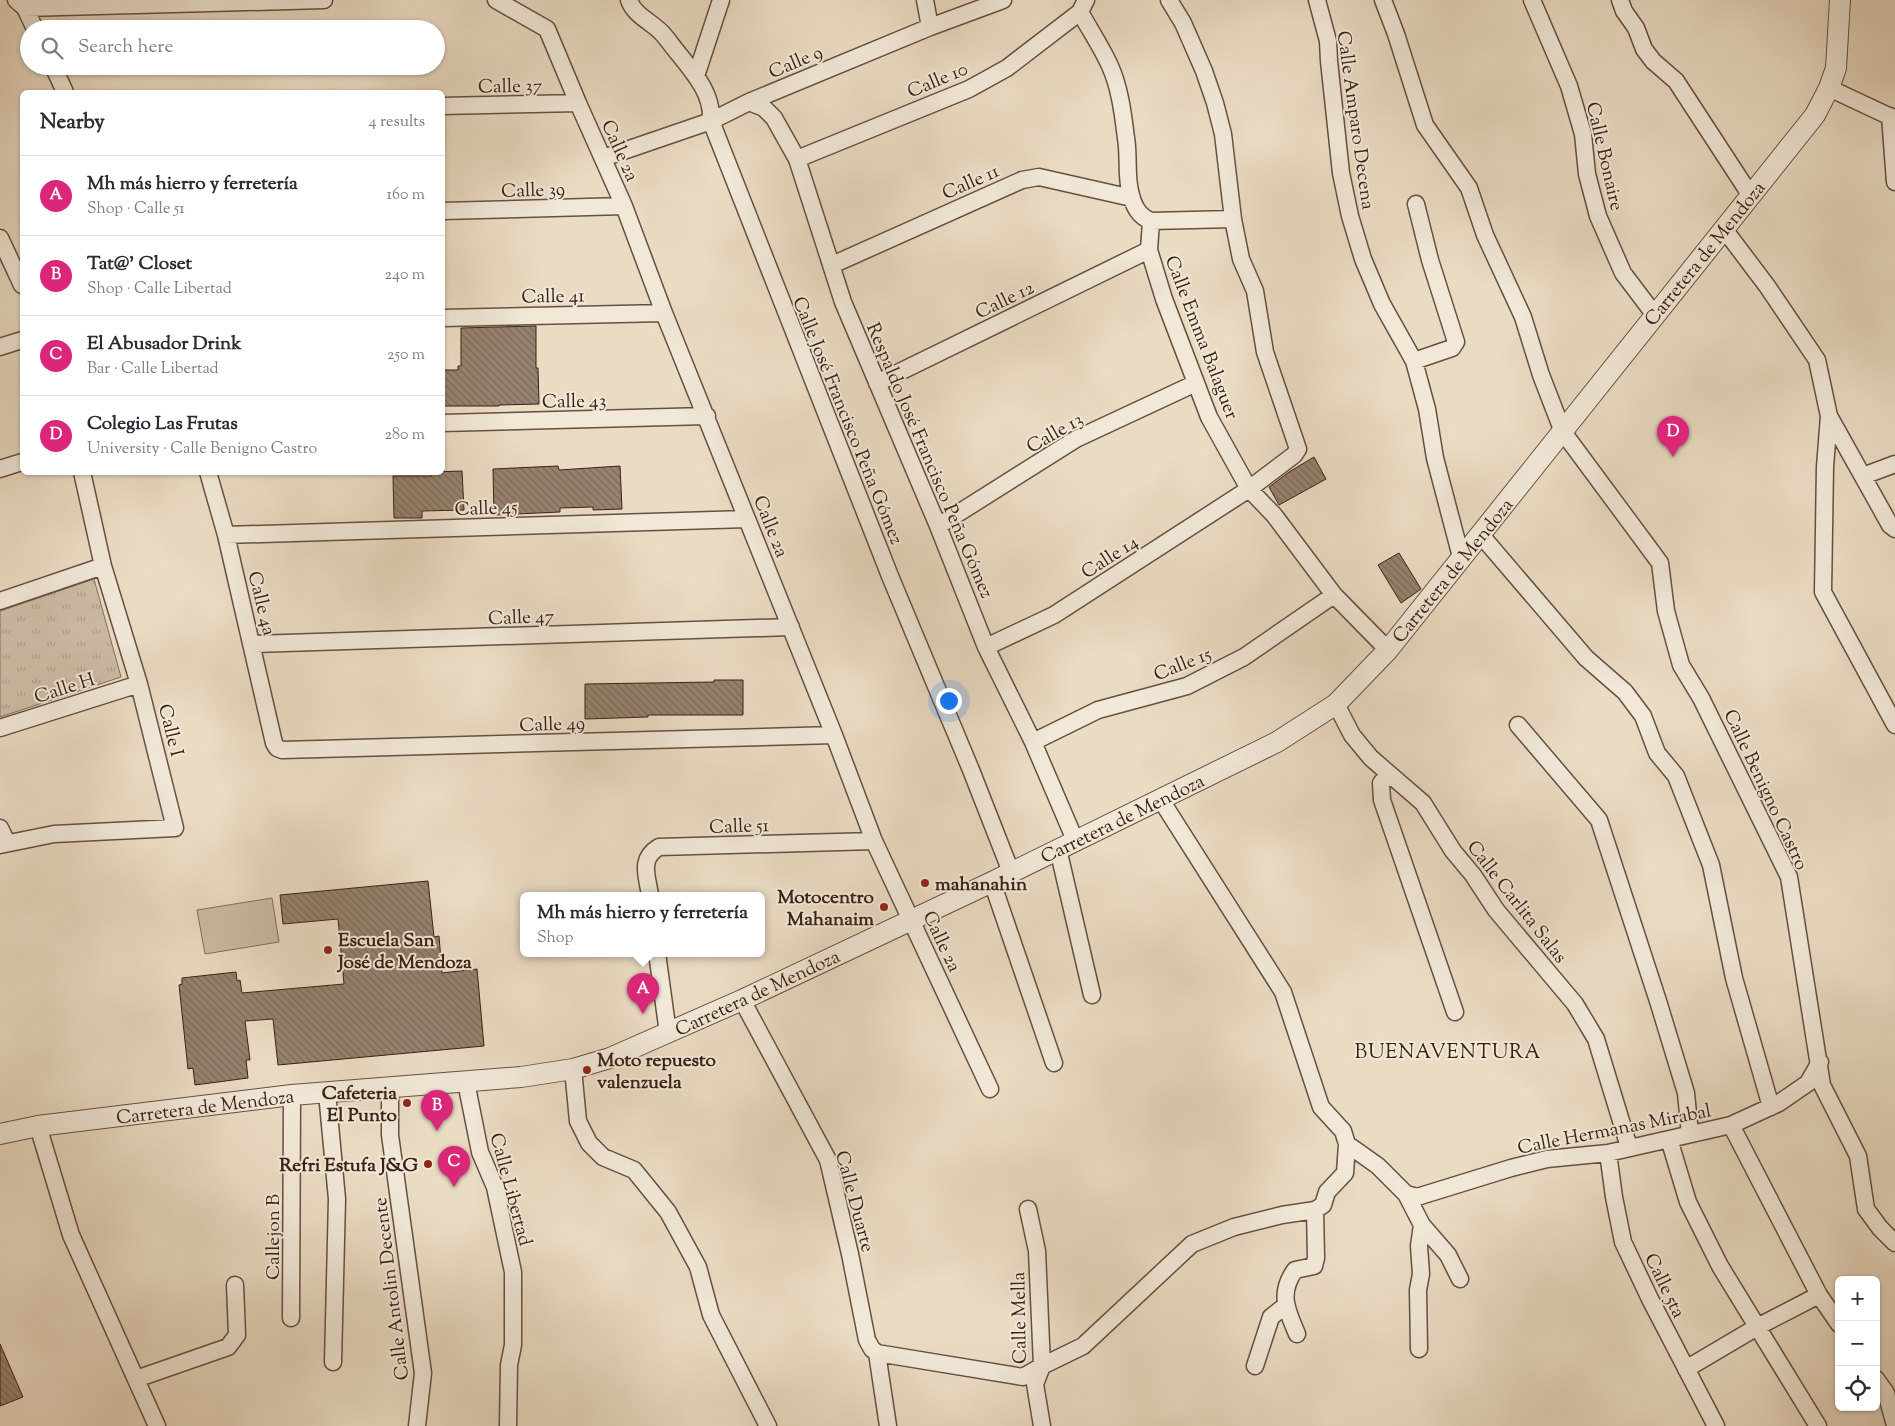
<!DOCTYPE html>
<meta charset="utf-8">
<style>
:root{--surface:#fff;--page:#f2f2f3;--text:#2b2b33;--muted:#7c7c81;--line:#e1e1e2;--accent:#db2777}
body{margin:0;font-family:"Sorts Mill Goudy",serif;background:var(--page);color:var(--text)}
.controls{position:absolute;right:15px;bottom:15px;display:grid;overflow:hidden;border-radius:8px;box-shadow:0 1px 4px #0004}
.controls button{width:45px;height:45px;display:grid;place-items:center;padding:0;border:0;border-bottom:1px solid var(--line);background:var(--surface);color:var(--text);font:25px sans-serif}
.you{position:absolute;left:948px;top:700px;width:18px;height:18px;margin:-12px;border:4px solid #fff;border-radius:50%;background:#1a73e8;box-shadow:0 0 0 8px #1a73e833}
.badge{display:grid;place-items:center;width:32px;height:32px;border-radius:50%;background:var(--accent);color:#fff;font-size:16px;font-weight:700}
.pin{position:absolute;translate:-50% -41px;filter:drop-shadow(0 1px 2px #0008)}
.pin::after{content:'';position:absolute;top:26px;width:18px;height:15px;background:inherit;clip-path:polygon(0 0,100% 0,50% 100%)}
.popup{position:absolute;left:520px;top:892px;width:245px;height:65px;box-sizing:border-box;display:grid;place-content:center;border-radius:8px;background:var(--surface);filter:drop-shadow(0 1px 4px #0005);font-size:16px;white-space:nowrap;color:var(--muted)}
.popup b{font-size:19px;color:var(--text)}
.popup::after{content:'';position:absolute;left:50%;top:100%;margin-left:-10px;border:10px solid transparent;border-top-color:var(--surface)}
.list{margin:0;padding:0;list-style:none}
h2{display:flex;justify-content:space-between;align-items:center;height:65px;margin:0;padding:0 20px;font-size:21px}
h2 small{font-size:16px;font-weight:400;color:var(--muted)}
.list li{display:grid;grid-template-columns:32px 1fr auto;gap:15px;align-items:center;box-sizing:border-box;height:80px;padding:0 20px;border-top:1px solid var(--line)}
.list b{display:block;font-size:19px;white-space:nowrap}
.list p{margin:0;font-size:16px;white-space:nowrap;color:var(--muted)}
.list em{font-size:16px;font-style:normal;color:var(--muted)}
.icon{flex:none;width:28px;height:28px;fill:none;stroke:currentColor;stroke-width:2;stroke-linecap:round;stroke-linejoin:round}
.map{position:relative;flex:none;width:1895px;height:1426px;overflow:hidden}
.search{position:absolute;background:var(--surface);box-shadow:0 1px 4px #0004;left:20px;top:20px;width:425px;height:55px;display:flex;align-items:center;gap:12px;box-sizing:border-box;padding:0 18px;border-radius:28px;color:var(--muted);font-size:19px}
.panel{position:absolute;background:var(--surface);box-shadow:0 1px 4px #0004;left:20px;top:90px;width:425px;height:385px;border-radius:8px}
.map>svg:first-child{display:block}
</style>
<div class="map">
<svg width="1895" height="1426" viewBox="0 0 1895 1426">
<defs>
<pattern id="park-tufts" width="24" height="20" patternUnits="userSpaceOnUse" patternTransform="scale(1.25)"><rect width="24" height="20" fill="#ccbba5"/><path d="M3 7l-1-3M5 7V3M7 7l1-3M15 17l-1-3M17 17v-4M19 17l1-3" fill="none" stroke="#b0a08d"/></pattern>
<pattern id="building-back-hatch" width="6" height="6" patternUnits="userSpaceOnUse" patternTransform="scale(1.25)"><rect width="6" height="6" fill="#96826f"/><path d="M-1 5l2 2M0 0l6 6M5-1l2 2" fill="none" stroke="#7b6a5a"/></pattern>
</defs>
<rect width="100%" height="100%" fill="#eadbc3"/>
<filter id="stains"><feTurbulence type="fractalNoise" baseFrequency=".004" numOctaves="4"/><feColorMatrix values="0 0 0 0 .2 0 0 0 0 .09 0 0 0 0 .02 0 0 0 .5 -.17"/></filter>
<radialGradient id="worn" r=".72"><stop offset=".6" stop-color="#630" stop-opacity="0"/><stop offset="1" stop-color="#630" stop-opacity=".3"/></radialGradient>
<path fill="url(#park-tufts)" stroke="#836e5d" d="M94 579 121 677 0 717V611Z"/>
<path fill="#ccbba5" stroke="#836e5d" d="M272 898 279 942 205 954 197 910Z"/>
<path fill="url(#building-back-hatch)" stroke="#3a2115" d="M536 326V368H538L539 404 499 405V406H442V370H458V366H461V328Z
M1314 457 1326 479 1279 505 1269 487 1289 472Z
M558 466 559 470 620 466 622 509 593 510V507L560 508V512L494 515 493 469Z
M462 471 464 510 422 511V518H394L393 476H431V472Z
M1399 553 1421 589 1401 603 1378 565Z
M714 680H743V715H648V717L585 719V684L714 682Z
M428 881 434 937 439 936 442 973 477 969 484 1046 278 1065 273 1019 245 1021 250 1060H246L248 1078 195 1085 193 1068 188 1069 179 985 182 984V978L236 972 237 981 240 980 242 993 344 984 338 919 283 924 280 895Z
M0 1344 23 1397 0 1406Z"/>
<g fill="none" stroke-linecap="round" stroke-linejoin="round">
<defs>
<path id="minor" d="M16 0 25 8 35 29
M496 0 547 29 578 103 624 206 664 313 834 735 874 841 990 1089
M629 0C634 15 650 21 661 32 667 38 672 46 678 53 694 73 713 94 711 121L890 576 971 770 1011 872
M925 0 930 27
M1086 0 1080 12C1090 30 1102 48 1110 66 1120 88 1123 114 1126 138 1129 155 1126 174 1130 191 1133 205 1138 216 1151 221L1149 250 1164 299 1209 417 1249 489 1274 515 1334 595 1388 650
M1317 0 1328 41 1329 61 1341 173 1350 216 1363 259 1382 304 1414 361 1427 409 1435 458 1461 557
M1383 0 1396 34 1425 125 1469 188 1485 235 1523 317 1541 375 1563 432 1660 563 1666 611 1681 665 1701 698 1789 877 1822 1085 1858 1156 1866 1209 1880 1228 1895 1243
M1532 0 1569 86 1583 134 1587 174 1598 216 1623 273 1654 314
M1620 0 1624 11 1636 28 1644 49 1653 61 1676 81 1751 196
M25 8 324 0
M53 66 65 92
M696 76 721 0
M1829 88 1895 119
M749 102 764 108 774 118 797 159 843 302 938 526 986 647 1033 742 1075 840
M442 106 578 103
M1890 116 1895 182
M603 158 711 121 749 102 930 27 1003 0
M797 159 969 89 1007 68 1080 12
M442 211 624 206
M1151 221 1233 219
M1724 229 1767 286 1817 360 1829 416 1825 467 1823 592 1895 725
M0 238 22 285
M832 265 1022 180 1039 177 1132 198
M442 318 664 313
M0 347 22 340
M1414 361 1452 348 1456 342 1430 260 1416 204
M877 383 1149 250
M1829 416 1890 525 1895 529
M442 423 707 416
M0 469 22 462
M208 472 226 535 274 743 277 748 282 750 834 735
M1863 476 1895 464
M938 526 1076 439 1196 383
M1480 534 1586 658 1625 692 1643 716 1657 753 1676 776 1711 865 1734 978 1771 1107
M226 535 747 519
M0 601 103 566
M252 644 791 627
M986 647 1054 615 1249 489 1294 455 1298 449 1265 352 1255 291 1241 259 1233 219 1223 134 1215 103 1204 71 1183 23 1169 0
M1336 704 1352 735 1371 758 1423 803 1453 851 1473 875 1496 910 1575 1004 1596 1039 1629 1147
M1518 725 1599 820 1658 1001 1686 1093 1690 1134
M0 728 139 684
M1033 742 1098 710 1187 686 1244 657 1334 595
M1389 775 1381 783 1382 800 1455 1012
M1161 800 1283 992 1321 1107 1343 1131 1347 1144 1378 1166 1406 1194 1417 1197 1511 1168 1547 1159 1608 1153 1731 1125 1779 1103 1808 1083 1820 1062
M0 828 7 843
M0 845 54 834 175 828 139 684 103 566 82 472
M1058 849 1092 995
M992 882 1054 1063
M650 895C647 875 639 859 659 847L874 841
M657 953 668 1033
M742 1000 828 1160 850 1254 867 1340 872 1349 877 1353 888 1426
M573 1069 578 1121 589 1143 603 1157 634 1170 668 1212 698 1267 711 1315 768 1426
M466 1082 480 1152 495 1187 513 1272V1345L509 1365 508 1426
M390 1087V1135L423 1373 417 1426
M327 1093 337 1199 333 1362
M1731 1125 1819 1295 1839 1324
M38 1126 71 1235 157 1426
M1669 1139 1688 1202 1720 1266 1818 1426
M1608 1153 1614 1197 1623 1242 1650 1299 1716 1426
M1406 1194 1422 1225 1448 1255 1460 1279
M1028 1209 1037 1251 1042 1366 1035 1384 1042 1426
M291 1318 292 1095
M1297 1334C1287 1310 1278 1294 1295 1270L1314 1266 1316 1258 1315 1210
M1419 1349 1418 1290 1421 1274 1419 1246 1422 1225
M877 1353 1023 1377 1042 1366 1083 1346 1192 1244 1234 1227 1282 1215 1315 1210 1323 1205 1327 1192 1345 1173 1347 1144
M1255 1366 1271 1317 1285 1306
M1686 1369 1757 1327 1819 1295
M136 1379 228 1347 237 1335 235 1285
M1876 1379 1886 1393 1895 1425"/>
<path id="tertiary" d="M0 1134 38 1126 292 1095 521 1077 573 1069 610 1058 742 1000 992 882 1277 742 1336 704 1388 650 1815 115 1829 88 1836 68 1840 0"/>
</defs>
<use href="#minor" stroke="#665040" stroke-width="19"/>
<use href="#tertiary" stroke="#665040" stroke-width="22"/>
<use href="#minor" stroke="#f1e8d8" stroke-width="16"/>
<use href="#tertiary" stroke="#f1e8d8" stroke-width="20"/>
</g>
<g fill="#8f2418" stroke="#f1e8d8" stroke-width="2">
<circle cx="925" cy="883" r="5"/>
<circle cx="884" cy="907" r="5"/>
<circle cx="328" cy="950" r="5"/>
<circle cx="587" cy="1070" r="5"/>
<circle cx="407" cy="1103" r="5"/>
<circle cx="428" cy="1164" r="5"/>
</g>
<g text-anchor="middle" stroke-width="4" stroke-linejoin="round" paint-order="stroke">
<g font-size="19" fill="#3a2115" stroke="#f1e8d8">
<text transform="translate(795 61) rotate(-23)" y="7">Calle 9</text>
<text transform="translate(937 79) rotate(-23)" y="7">Calle 10</text>
<text transform="translate(510 85) rotate(-1)" y="7">Calle 37</text>
<text transform="translate(1357 120) rotate(82)" y="7">Calle Amparo Decena</text>
<text transform="translate(621 150) rotate(66)" y="7">Calle 2a</text>
<text transform="translate(1606 156) rotate(77)" y="7">Calle Bonaire</text>
<text transform="translate(970 181) rotate(-24)" y="7">Calle 11</text>
<text transform="translate(533 189) rotate(-2)" y="7">Calle 39</text>
<text transform="translate(1704 253) rotate(-51)" y="7">Carretera de Mendoza</text>
<text transform="translate(553 295) rotate(-1)" y="7">Calle 41</text>
<text transform="translate(1004 299) rotate(-26)" y="7">Calle 12</text>
<text transform="translate(1203 337) rotate(69)" y="7">Calle Emma Balaguer</text>
<text transform="translate(574 400) rotate(-1)" y="7">Calle 43</text>
<text transform="translate(849 420) rotate(68)" y="7">Calle José Francisco Peña Gómez</text>
<text transform="translate(1054 432) rotate(-30)" y="7">Calle 13</text>
<text transform="translate(931 460) rotate(67)" y="7">Respaldo José Francisco Peña Gómez</text>
<text transform="translate(486 507) rotate(-2)" y="7">Calle 45</text>
<text transform="translate(772 526) rotate(68)" y="7">Calle 2a</text>
<text transform="translate(1109 556) rotate(-33)" y="7">Calle 14</text>
<text transform="translate(1452 570) rotate(-51)" y="7">Carretera de Mendoza</text>
<text transform="translate(263 603) rotate(76)" y="7">Calle 4a</text>
<text transform="translate(521 616) rotate(-2)" y="7">Calle 47</text>
<text transform="translate(1182 663) rotate(-22)" y="7">Calle 15</text>
<text transform="translate(64 687) rotate(-18)" y="7">Calle H</text>
<text transform="translate(552 723) rotate(-2)" y="7">Calle 49</text>
<text transform="translate(172 730) rotate(76)" y="7">Calle I</text>
<text transform="translate(1767 789) rotate(65)" y="7">Calle Benigno Castro</text>
<text transform="translate(1122 818) rotate(-26)" y="7">Carretera de Mendoza</text>
<text transform="translate(739 825) rotate(-2)" y="7">Calle 51</text>
<text transform="translate(1518 901) rotate(52)" y="7">Calle Carlita Salas</text>
<text transform="translate(943 941) rotate(65)" y="7">Calle 2a</text>
<text transform="translate(757 992) rotate(-25)" y="7">Carretera de Mendoza</text>
<text transform="translate(205 1106) rotate(-7)" y="7">Carretera de Mendoza</text>
<text transform="translate(1614 1128) rotate(-11)" y="7">Calle Hermanas Mirabal</text>
<text transform="translate(512 1189) rotate(75)" y="7">Calle Libertad</text>
<text transform="translate(856 1201) rotate(75)" y="7">Calle Duarte</text>
<text transform="translate(272 1237) rotate(-90)" y="7">Callejon B</text>
<text transform="translate(1666 1285) rotate(64)" y="7">Calle 5ta</text>
<text transform="translate(390 1289) rotate(-97)" y="7">Calle Antolin Decente</text>
<text transform="translate(1018 1318) rotate(-91)" y="7">Calle Mella</text>
</g>
<g font-size="19" font-weight="bold" fill="#3a2115" stroke="#f1e8d8" text-anchor="start">
<text x="935" y="890">mahanahin</text>
<text x="874" y="903" text-anchor="end">Motocentro<tspan x="874" dy="22">Mahanaim</tspan></text>
<text x="338" y="946">Escuela San<tspan x="338" dy="22">José de Mendoza</tspan></text>
<text x="597" y="1066">Moto repuesto<tspan x="597" dy="22">valenzuela</tspan></text>
<text x="397" y="1099" text-anchor="end">Cafeteria<tspan x="397" dy="22">El Punto</tspan></text>
<text x="418" y="1171" text-anchor="end">Refri Estufa J&amp;G</text>
</g>
<g font-size="20" letter-spacing="1" fill="#3a2115" stroke="#f1e8d8">
<text x="1448" y="1058">BUENAVENTURA</text>
</g>
</g>
<rect width="100%" height="100%" filter="url(#stains)"/>
<rect width="100%" height="100%" fill="url(#worn)"/>
</svg>
<div class="controls">
<button>+</button>
<button>−</button>
<button><svg class="icon" aria-label="locate" viewBox="0 0 24 24"><circle cx="12" cy="12" r="6"/><path d="M12 2v4M12 18v4M2 12h4M18 12h4"/></svg></button>
</div>
<div class="you"></div>
<div class="pin badge" style="left:643px;top:1014px">A</div>
<div class="popup"><b>Mh más hierro y ferretería</b>Shop</div>
<div class="pin badge" style="left:437px;top:1131px">B</div>
<div class="pin badge" style="left:454px;top:1187px">C</div>
<div class="pin badge" style="left:1673px;top:457px">D</div>
<div class="search"><svg class="icon" aria-label="search" viewBox="0 0 24 24"><circle cx="10" cy="10" r="6"/><path d="M15 15l6 6"/></svg>Search here</div>
<section class="panel">
<h2>Nearby<small>4 results</small></h2>
<ul class="list">
<li><span class="badge">A</span><div><b>Mh más hierro y ferretería</b><p>Shop · Calle 51</p></div><em>160 m</em></li>
<li><span class="badge">B</span><div><b>Tat@' Closet</b><p>Shop · Calle Libertad</p></div><em>240 m</em></li>
<li><span class="badge">C</span><div><b>El Abusador Drink</b><p>Bar · Calle Libertad</p></div><em>250 m</em></li>
<li><span class="badge">D</span><div><b>Colegio Las Frutas</b><p>University · Calle Benigno Castro</p></div><em>280 m</em></li>
</ul>
</section>
</div>
